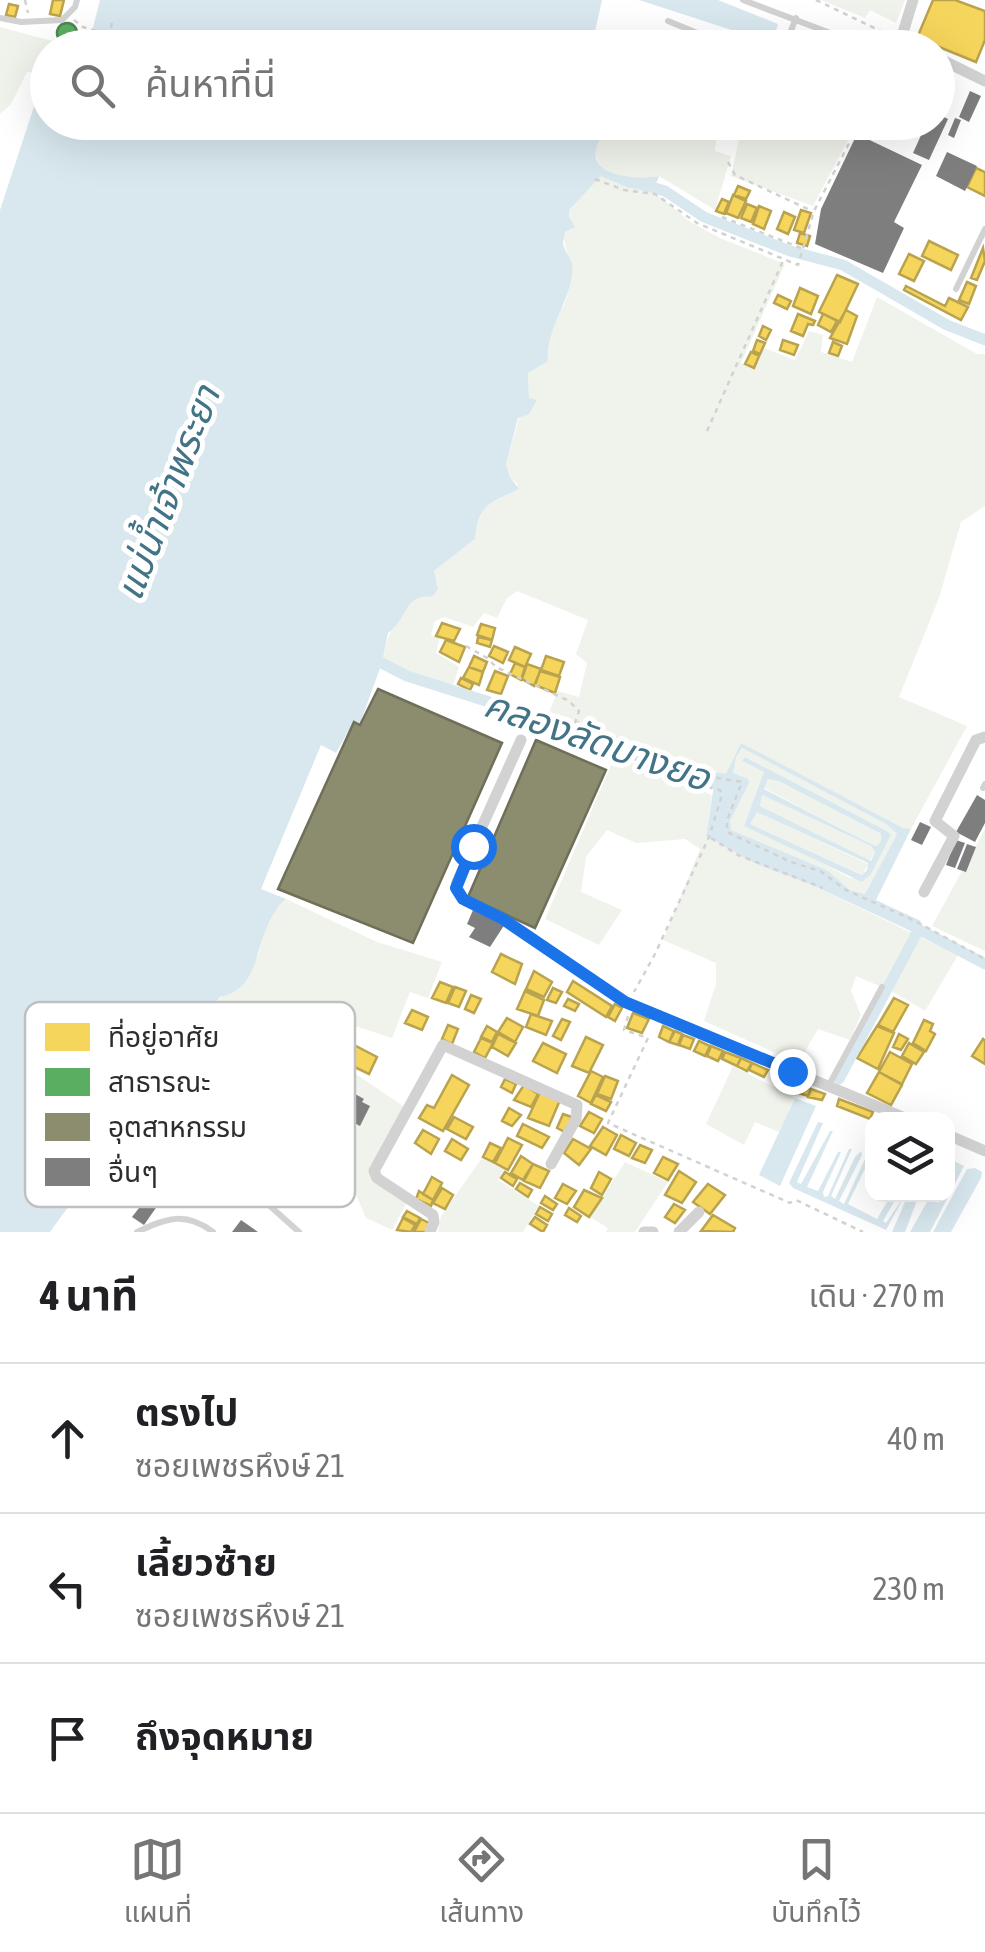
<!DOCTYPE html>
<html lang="th">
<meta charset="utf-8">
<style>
:root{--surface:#fff;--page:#f6f6f6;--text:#202124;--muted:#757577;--line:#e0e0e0;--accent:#767676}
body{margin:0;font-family:"Asap Condensed","Noto Sans Thai",sans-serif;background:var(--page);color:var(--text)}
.controls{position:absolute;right:30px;bottom:30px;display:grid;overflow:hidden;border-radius:20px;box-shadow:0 10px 40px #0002}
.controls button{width:90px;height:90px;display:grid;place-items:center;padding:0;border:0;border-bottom:2px solid var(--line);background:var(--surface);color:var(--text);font:50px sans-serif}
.stop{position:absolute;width:30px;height:30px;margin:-22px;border:8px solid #1a73e8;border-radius:50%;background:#fff}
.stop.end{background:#1a73e8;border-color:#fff;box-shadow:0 2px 10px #0008}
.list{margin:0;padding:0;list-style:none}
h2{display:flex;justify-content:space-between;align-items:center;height:130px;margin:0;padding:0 40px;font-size:42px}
h2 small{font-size:32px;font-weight:400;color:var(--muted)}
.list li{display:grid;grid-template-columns:65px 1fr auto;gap:30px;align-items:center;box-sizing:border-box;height:150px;padding:0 40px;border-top:2px solid var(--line)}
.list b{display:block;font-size:38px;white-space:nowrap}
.list p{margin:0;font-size:32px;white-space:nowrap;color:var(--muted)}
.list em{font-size:32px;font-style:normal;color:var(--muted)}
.icon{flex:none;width:55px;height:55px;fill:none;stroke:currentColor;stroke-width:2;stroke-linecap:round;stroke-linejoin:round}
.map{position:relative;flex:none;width:985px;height:1232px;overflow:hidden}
.search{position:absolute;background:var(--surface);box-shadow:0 10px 40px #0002;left:30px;right:30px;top:30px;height:110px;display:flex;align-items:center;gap:25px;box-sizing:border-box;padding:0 35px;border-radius:55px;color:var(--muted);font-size:38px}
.sheet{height:580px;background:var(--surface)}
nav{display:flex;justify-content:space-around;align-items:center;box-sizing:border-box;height:140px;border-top:2px solid var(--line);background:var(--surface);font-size:28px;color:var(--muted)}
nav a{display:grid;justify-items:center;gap:5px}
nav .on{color:var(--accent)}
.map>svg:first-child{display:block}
</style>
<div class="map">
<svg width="985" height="1232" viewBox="0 0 985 1232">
<rect width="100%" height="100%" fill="#fff"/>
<path fill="#f0f3eb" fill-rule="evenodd" d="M821 0H905L896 23 870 10 865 18Z
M0 27 56 42 54 47 48 48 45 74 27 72 11 104 0 114Z
M628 123H857L813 206 731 176 740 134 730 132 727 140 716 139 715 151 731 156 715 210 659 176C641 180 598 181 596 154 595 150 598 142 601 139 606 133 622 131 631 127Z
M601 175 628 188 653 191 689 221 720 238 785 264 741 363 754 370 764 348 795 360 809 331 823 335 821 352 852 362 877 297 977 354H985V506L961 522 939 598 899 697 967 726 911 829H903L742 744 737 756 742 748 886 824 897 834 865 894 850 890 827 870 730 830V821L749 783 733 773 735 757 726 775 549 712 558 691 579 697 587 663 576 654 588 620 517 591 507 598 497 618 484 613 473 627 444 617 434 622 431 636 440 638 436 653 459 667 454 683 449 686 419 677 383 659C391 615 407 609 435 580L434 571 475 539C478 506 491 501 518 485L510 477 506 464 519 418 536 400 529 399 528 373C548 359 549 341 554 319 557 310 557 314 563 307 566 302 570 285 571 278 573 260 555 235 569 210 575 200 593 186 601 175ZM745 757 887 831 890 836 871 874 850 878 786 844 744 826 765 772 743 762Z
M615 756 712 795 706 835 756 864 812 885 958 955 925 1011 893 992 856 976 851 991 861 1015 850 1040 818 1029 798 1063 704 1021 716 984V963L663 940 700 849 685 839 636 843 607 830 586 857 581 892 622 910 599 945 545 919Z
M768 778 779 780 882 835 881 841 876 846 865 841 764 788Z
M762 795 871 846 875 852 870 861 760 806Z
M756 811 868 864 863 875 749 824Z
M985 829V951L932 926Z
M286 899 377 942 442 962 428 998 410 992 392 1038 349 1024 337 1061 403 1106 378 1170 369 1172 409 1199 392 1230 366 1218 354 1190 165 1073 221 997 258 956 268 919Z
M733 1066 795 1098 779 1132 755 1122 744 1145 706 1124Z
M482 1158 504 1169 498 1180 539 1206 523 1232H438L441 1216Z
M625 1162 668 1182 635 1232H606L608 1228 590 1217Z"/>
<path fill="#d9e8ef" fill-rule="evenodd" d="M100 0H602L593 41 618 47H88Z
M639 0H718L778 24 772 43Z
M47 67 48 122 628 123 631 127 624 134 603 135C575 175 633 181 659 176L653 191 628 188 601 176 569 210V217L575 227 565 232 563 243C564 251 570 256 572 264 576 294 545 327 548 361L528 373 529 398 537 400 529 414 518 418 506 464 510 477 519 489C490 502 478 505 475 539L434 571 438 589 432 597C404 593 407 621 388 633L382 663 360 723 354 721 336 753 321 745 261 889 286 899C250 931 267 988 220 997L50 1232H0V210Z
M741 743 903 828 911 829 876 900 921 921 913 932 812 885 756 864 706 836 716 772 726 774ZM742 748 886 824 897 834 865 894 850 890 827 870 731 830 730 821 749 783 748 779 733 773 736 757Z
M745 757 887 831 891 835 871 874 862 882 744 826 764 772 742 761ZM768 779 779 781 881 834V841L876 846 865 841 764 789ZM762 795 871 846 875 852 871 861 760 806ZM757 812 868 863 867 870 862 875 750 824Z
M795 1098 816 1106 780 1186 759 1175Z
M818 1122 823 1123 797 1182 801 1184 830 1131H833L807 1187 818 1191 838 1152H841L823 1192 824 1197 828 1196 849 1149H852L831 1196 835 1199 855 1157 861 1151 862 1155 839 1201 844 1204 872 1144V1154L848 1204 877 1219 891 1195H898L883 1221 886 1223 905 1195 886 1230 793 1188 789 1183Z
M952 1160 964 1166 930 1232H910L931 1195 948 1194V1164Z
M975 1168 982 1172 981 1178 951 1232H933L967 1169Z
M908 1195H919L905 1232H892Z"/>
<path fill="#f6d55c" stroke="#baa34e" stroke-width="2.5" d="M53 0H64L60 16 50 14Z
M933 0H955L985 11V40L976 62 917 38Z
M9 4 18 6 15 17 6 15Z
M976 168 985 172V196L967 187Z
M738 186 750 191 746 199 734 195Z
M733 195 746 201 738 218 726 213Z
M722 199 729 202 724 214 716 211Z
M747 204 757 208 751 222 741 218Z
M759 206 771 211 764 229 753 224Z
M801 210 811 213 804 233 794 230Z
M784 212 795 217 788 234 777 229Z
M800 233 810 236 807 246 797 243Z
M929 241 958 255 951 270 922 256Z
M983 248 985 261 977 280 971 278Z
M909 254 924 261 914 281 899 274Z
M837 275 858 284 840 322 819 312Z
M967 282 976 286 969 304 959 300Z
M906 286 945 306 949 298 968 307 961 320 904 290Z
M800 288 818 296 811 314 793 306Z
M778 295 791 301 787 309 774 303Z
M846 310 857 316 847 344 830 338Z
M798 314 815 321 813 325 808 324 803 336 791 331Z
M823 314 837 321 831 332 818 325Z
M763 326 771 330 766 340 759 336Z
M757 340 765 343 760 354 753 351Z
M783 340 798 345 794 355 780 350Z
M833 342 842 346 838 356 829 353Z
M751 352 759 356 754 368 745 364Z
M442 623 460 629 454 641 436 636Z
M481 624 495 628 492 640 477 635Z
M478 637 492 640 490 647 477 643Z
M446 640 465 647 459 662 440 652Z
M494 646 508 652 503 663 489 656Z
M515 647 531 654 525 667 509 660Z
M474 656 487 662 483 672 469 667Z
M546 656 564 662 559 676 541 670Z
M515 663 525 667 521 680 510 674Z
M527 664 541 669 534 686 522 679Z
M469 667 483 672 479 685 463 678Z
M495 671 508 676 501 694 487 690Z
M540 671 560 677 555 693 535 685Z
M461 678 473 684 470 690 458 684Z
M501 954 522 964 515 984 492 972Z
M534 971 552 982 544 997 526 989Z
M573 981 612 1006 606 1017 567 992Z
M440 982 453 987 446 1003 432 998Z
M455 987 466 991 459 1007 448 1003Z
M553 988 562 992 556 1003 547 1000Z
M525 991 544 1000 538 1016 517 1009Z
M471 995 481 999 474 1013 465 1009Z
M894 998 908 1005 893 1032 878 1025Z
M568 999 579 1004 575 1011 564 1006Z
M615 1004 622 1008 615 1021 608 1017Z
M412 1010 428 1017 422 1030 405 1023Z
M633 1013 649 1019 642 1033 627 1028Z
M531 1014 552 1021 546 1035 526 1027Z
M507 1018 523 1027 515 1042 498 1032Z
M562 1019 570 1022 561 1040 553 1036Z
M924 1020 933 1024 930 1031 935 1034 926 1051 913 1043Z
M448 1025 458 1029 452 1044 442 1039Z
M487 1026 497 1032 492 1042 481 1037Z
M663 1026 674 1031 669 1042 659 1037Z
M877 1026 894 1033 878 1069 857 1058Z
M675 1031 682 1034 678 1045 669 1042Z
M498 1034 516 1043 508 1056 492 1047Z
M899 1034 908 1039 901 1050 893 1047Z
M683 1035 694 1039 690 1049 679 1045Z
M586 1037 603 1045 589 1073 572 1066Z
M481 1038 493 1043 485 1058 474 1052Z
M983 1039 985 1041V1064L972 1056Z
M699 1041 710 1046 705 1056 694 1051Z
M543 1043 566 1054 557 1073 533 1061Z
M909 1043 924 1052 916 1064 902 1056Z
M354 1045 377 1057 369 1074 346 1063Z
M711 1046 723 1051 718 1061 707 1056Z
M725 1052 741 1058 737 1066 722 1059Z
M890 1052 912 1064 902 1084 879 1072Z
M741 1058 752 1063 747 1071 737 1066Z
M752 1063 768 1070 764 1077 749 1070Z
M591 1071 603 1077 591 1103 578 1096Z
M879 1072 902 1085 891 1105 867 1093Z
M452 1075 469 1085 443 1131 419 1118 427 1105 434 1108Z
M605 1076 618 1081 611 1099 597 1094Z
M505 1079 516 1084 512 1093 501 1087Z
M787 1079 797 1084 794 1092 784 1087Z
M798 1084 811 1089 808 1096 795 1092Z
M524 1085 538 1094 531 1107 514 1100Z
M811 1089 825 1094 822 1100 808 1097Z
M540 1092 560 1100 549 1126 528 1118Z
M596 1095 611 1102 606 1111 591 1104Z
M839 1099 873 1112 870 1119 837 1106Z
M509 1108 521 1115 512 1126 502 1121Z
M589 1112 602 1119 594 1133 580 1126Z
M563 1114 572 1117 565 1132 557 1128Z
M454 1117 473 1127 466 1139 447 1129Z
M523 1124 549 1137 542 1148 517 1136Z
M603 1127 617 1135 606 1155 590 1146Z
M423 1130 439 1139 431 1154 415 1143Z
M621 1135 636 1143 629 1156 614 1149Z
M508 1138 522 1145 508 1170 495 1163Z
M452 1139 468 1149 461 1160 445 1151Z
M573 1139 591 1149 579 1165 564 1153Z
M490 1143 501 1148 493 1162 483 1157Z
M640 1145 652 1150 645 1163 632 1158Z
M521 1156 533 1164 523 1180 511 1173Z
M663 1157 678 1164 668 1180 654 1173Z
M533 1164 549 1171 540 1188 524 1181Z
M679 1171 696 1182 682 1203 665 1195Z
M505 1172 517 1179 513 1186 501 1178Z
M599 1172 611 1179 602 1195 591 1188Z
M432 1177 442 1183 433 1200 423 1194Z
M520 1183 532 1190 528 1197 516 1189Z
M563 1184 576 1191 567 1204 555 1198Z
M708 1184 725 1195 710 1214 693 1202Z
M442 1188 453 1195 445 1209 433 1203Z
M584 1190 602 1198 589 1217 574 1207Z
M419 1191 433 1200 431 1206 416 1199Z
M545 1196 557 1204 553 1210 541 1203Z
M674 1204 685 1210 675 1223 665 1217Z
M540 1207 552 1214 548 1221 536 1214Z
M569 1208 581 1216 577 1222 565 1215Z
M407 1211 420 1218 417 1224 403 1217Z
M713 1215 735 1228 733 1232 701 1231Z
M535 1217 547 1225 543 1232 530 1224Z
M403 1218 415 1225 411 1232 397 1230Z
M421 1219 431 1224 426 1232H414Z"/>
<path fill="#5aae61" stroke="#4c8751" stroke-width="2.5" d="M57 33a10 10 0 1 1 20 0a10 10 0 1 1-20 0Z"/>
<path fill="#8c8c6e" stroke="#70705a" stroke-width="2.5" d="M378 689 502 743 413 943 278 889 354 722 360 725Z
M536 740 606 770 535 928 468 897Z"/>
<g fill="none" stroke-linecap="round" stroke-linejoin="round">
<path stroke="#d9e8ef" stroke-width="11" d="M640 184 665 191 704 217 790 251 843 265 947 325 985 340
M370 657 407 676 606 739 680 772 727 787
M905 922 985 964
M839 1079 919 929"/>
</g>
<path fill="#7e7e7e" d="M970 91 981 96 969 122 959 117Z
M938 114 948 119 929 160 913 153 927 122H938Z
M955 118 961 120 954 138 948 135Z
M857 134 922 165 894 222 904 228 883 273 815 244 821 209Z
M947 152 977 166 965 191 936 176Z
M977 795 985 800V823L975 842 956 832Z
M920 822 931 827 922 845 911 840Z
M956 840 965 843 955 868 946 865Z
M967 844 976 847 966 872 957 869Z
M473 910 505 924 490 947 469 937 475 928 467 924Z
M341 1086 364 1099 362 1102 370 1106 360 1126 328 1109Z
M123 1176 160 1202 144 1225 132 1217 139 1208 127 1199 120 1208 107 1199Z
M241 1220 258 1232H232Z"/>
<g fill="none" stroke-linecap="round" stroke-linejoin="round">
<path stroke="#d2d2d2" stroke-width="2.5" stroke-dasharray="5 5" stroke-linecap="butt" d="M25 0 28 13
M816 0 891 36
M74 20 83 27 109 35
M106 47 112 23
M728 162 735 175 812 211
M595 179 624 190 655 194 697 223 798 265 814 211 860 122
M722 217 801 248
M707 431 783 261
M466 646 487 658 496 667 569 701 579 711 570 738 589 744 593 740 682 781 720 790 722 795 709 837 655 954 634 992
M577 722 718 778 742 782 727 820V832L791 862 820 871 846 890 915 921 985 959
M711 838 738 855 823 888
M628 1016 624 1030 648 1038 608 1123 790 1203 796 1200 863 1232"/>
<path stroke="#d2d2d2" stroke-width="6" d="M743 0 870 48
M0 18 21 22 62 20 75 7 77 0
M668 21 734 48
M784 48 796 18
M895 48 903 39
M956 289 985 229
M983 788 985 784
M829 1085 882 987
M184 1129 299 1232
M137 1232C167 1218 185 1211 213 1232"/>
<path stroke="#d2d2d2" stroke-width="11" d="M913 0 902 36 915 48
M938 58 985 81
M521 740 457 882 456 888 463 899 503 919 625 1002 910 1120
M924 892 954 836 935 821 976 740 985 737
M948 1135 985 1151
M430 1232 434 1222 433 1215 377 1178 374 1171 443 1045 577 1105 576 1119 551 1164
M644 1232H653
M679 1232 699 1212"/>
</g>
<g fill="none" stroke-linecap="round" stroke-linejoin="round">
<path stroke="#1a73e8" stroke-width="12" d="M473 846 456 888 463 899 503 919 625 1002 792 1071"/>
</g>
<g text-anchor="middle" stroke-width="10" stroke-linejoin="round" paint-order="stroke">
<g font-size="38" font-style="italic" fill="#427387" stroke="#fff">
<text transform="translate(168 493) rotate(-69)" y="13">แม่น้ำเจ้าพระยา</text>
<text transform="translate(597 741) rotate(19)" y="13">คลองลัดบางยอ</text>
</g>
</g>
<rect x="25" y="1002" width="330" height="205" rx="15" fill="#fff" stroke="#c0c0c0" stroke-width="2.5"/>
<rect x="45" y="1023" width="45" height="28" fill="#f6d55c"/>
<rect x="45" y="1068" width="45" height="28" fill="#5aae61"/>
<rect x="45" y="1113" width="45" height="28" fill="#8c8c6e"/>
<rect x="45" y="1158" width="45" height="28" fill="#7e7e7e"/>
<g font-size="28" fill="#2d2d2d">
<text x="108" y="1047">ที่อยู่อาศัย</text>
<text x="108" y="1092">สาธารณะ</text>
<text x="108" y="1137">อุตสาหกรรม</text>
<text x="108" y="1182">อื่นๆ</text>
</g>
</svg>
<div class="controls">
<button><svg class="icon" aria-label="layers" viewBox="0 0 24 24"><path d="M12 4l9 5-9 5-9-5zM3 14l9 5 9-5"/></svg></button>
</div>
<div class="stop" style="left:473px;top:846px"></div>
<div class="stop end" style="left:792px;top:1071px"></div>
<div class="search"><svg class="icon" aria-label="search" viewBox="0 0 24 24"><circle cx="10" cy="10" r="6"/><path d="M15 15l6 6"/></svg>ค้นหาที่นี่</div>
</div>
<section class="sheet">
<h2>4 นาที<small>เดิน · 270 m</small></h2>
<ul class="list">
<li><svg class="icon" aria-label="ahead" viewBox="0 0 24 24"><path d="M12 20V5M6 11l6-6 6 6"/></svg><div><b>ตรงไป</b><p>ซอยเพชรหึงษ์ 21</p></div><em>40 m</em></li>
<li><svg class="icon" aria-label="left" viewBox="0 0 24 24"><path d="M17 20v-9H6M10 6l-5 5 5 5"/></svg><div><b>เลี้ยวซ้าย</b><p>ซอยเพชรหึงษ์ 21</p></div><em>230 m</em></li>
<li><svg class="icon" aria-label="arrive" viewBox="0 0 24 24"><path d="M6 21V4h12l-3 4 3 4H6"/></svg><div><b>ถึงจุดหมาย</b></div></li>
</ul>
</section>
<nav>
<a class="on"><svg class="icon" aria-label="map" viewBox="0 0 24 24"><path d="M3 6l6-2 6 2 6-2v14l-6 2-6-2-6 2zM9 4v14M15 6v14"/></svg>แผนที่</a>
<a><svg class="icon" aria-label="directions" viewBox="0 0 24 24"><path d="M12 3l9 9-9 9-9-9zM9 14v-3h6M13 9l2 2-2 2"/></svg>เส้นทาง</a>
<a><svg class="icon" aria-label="saved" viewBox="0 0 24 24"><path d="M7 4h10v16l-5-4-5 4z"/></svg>บันทึกไว้</a>
</nav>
